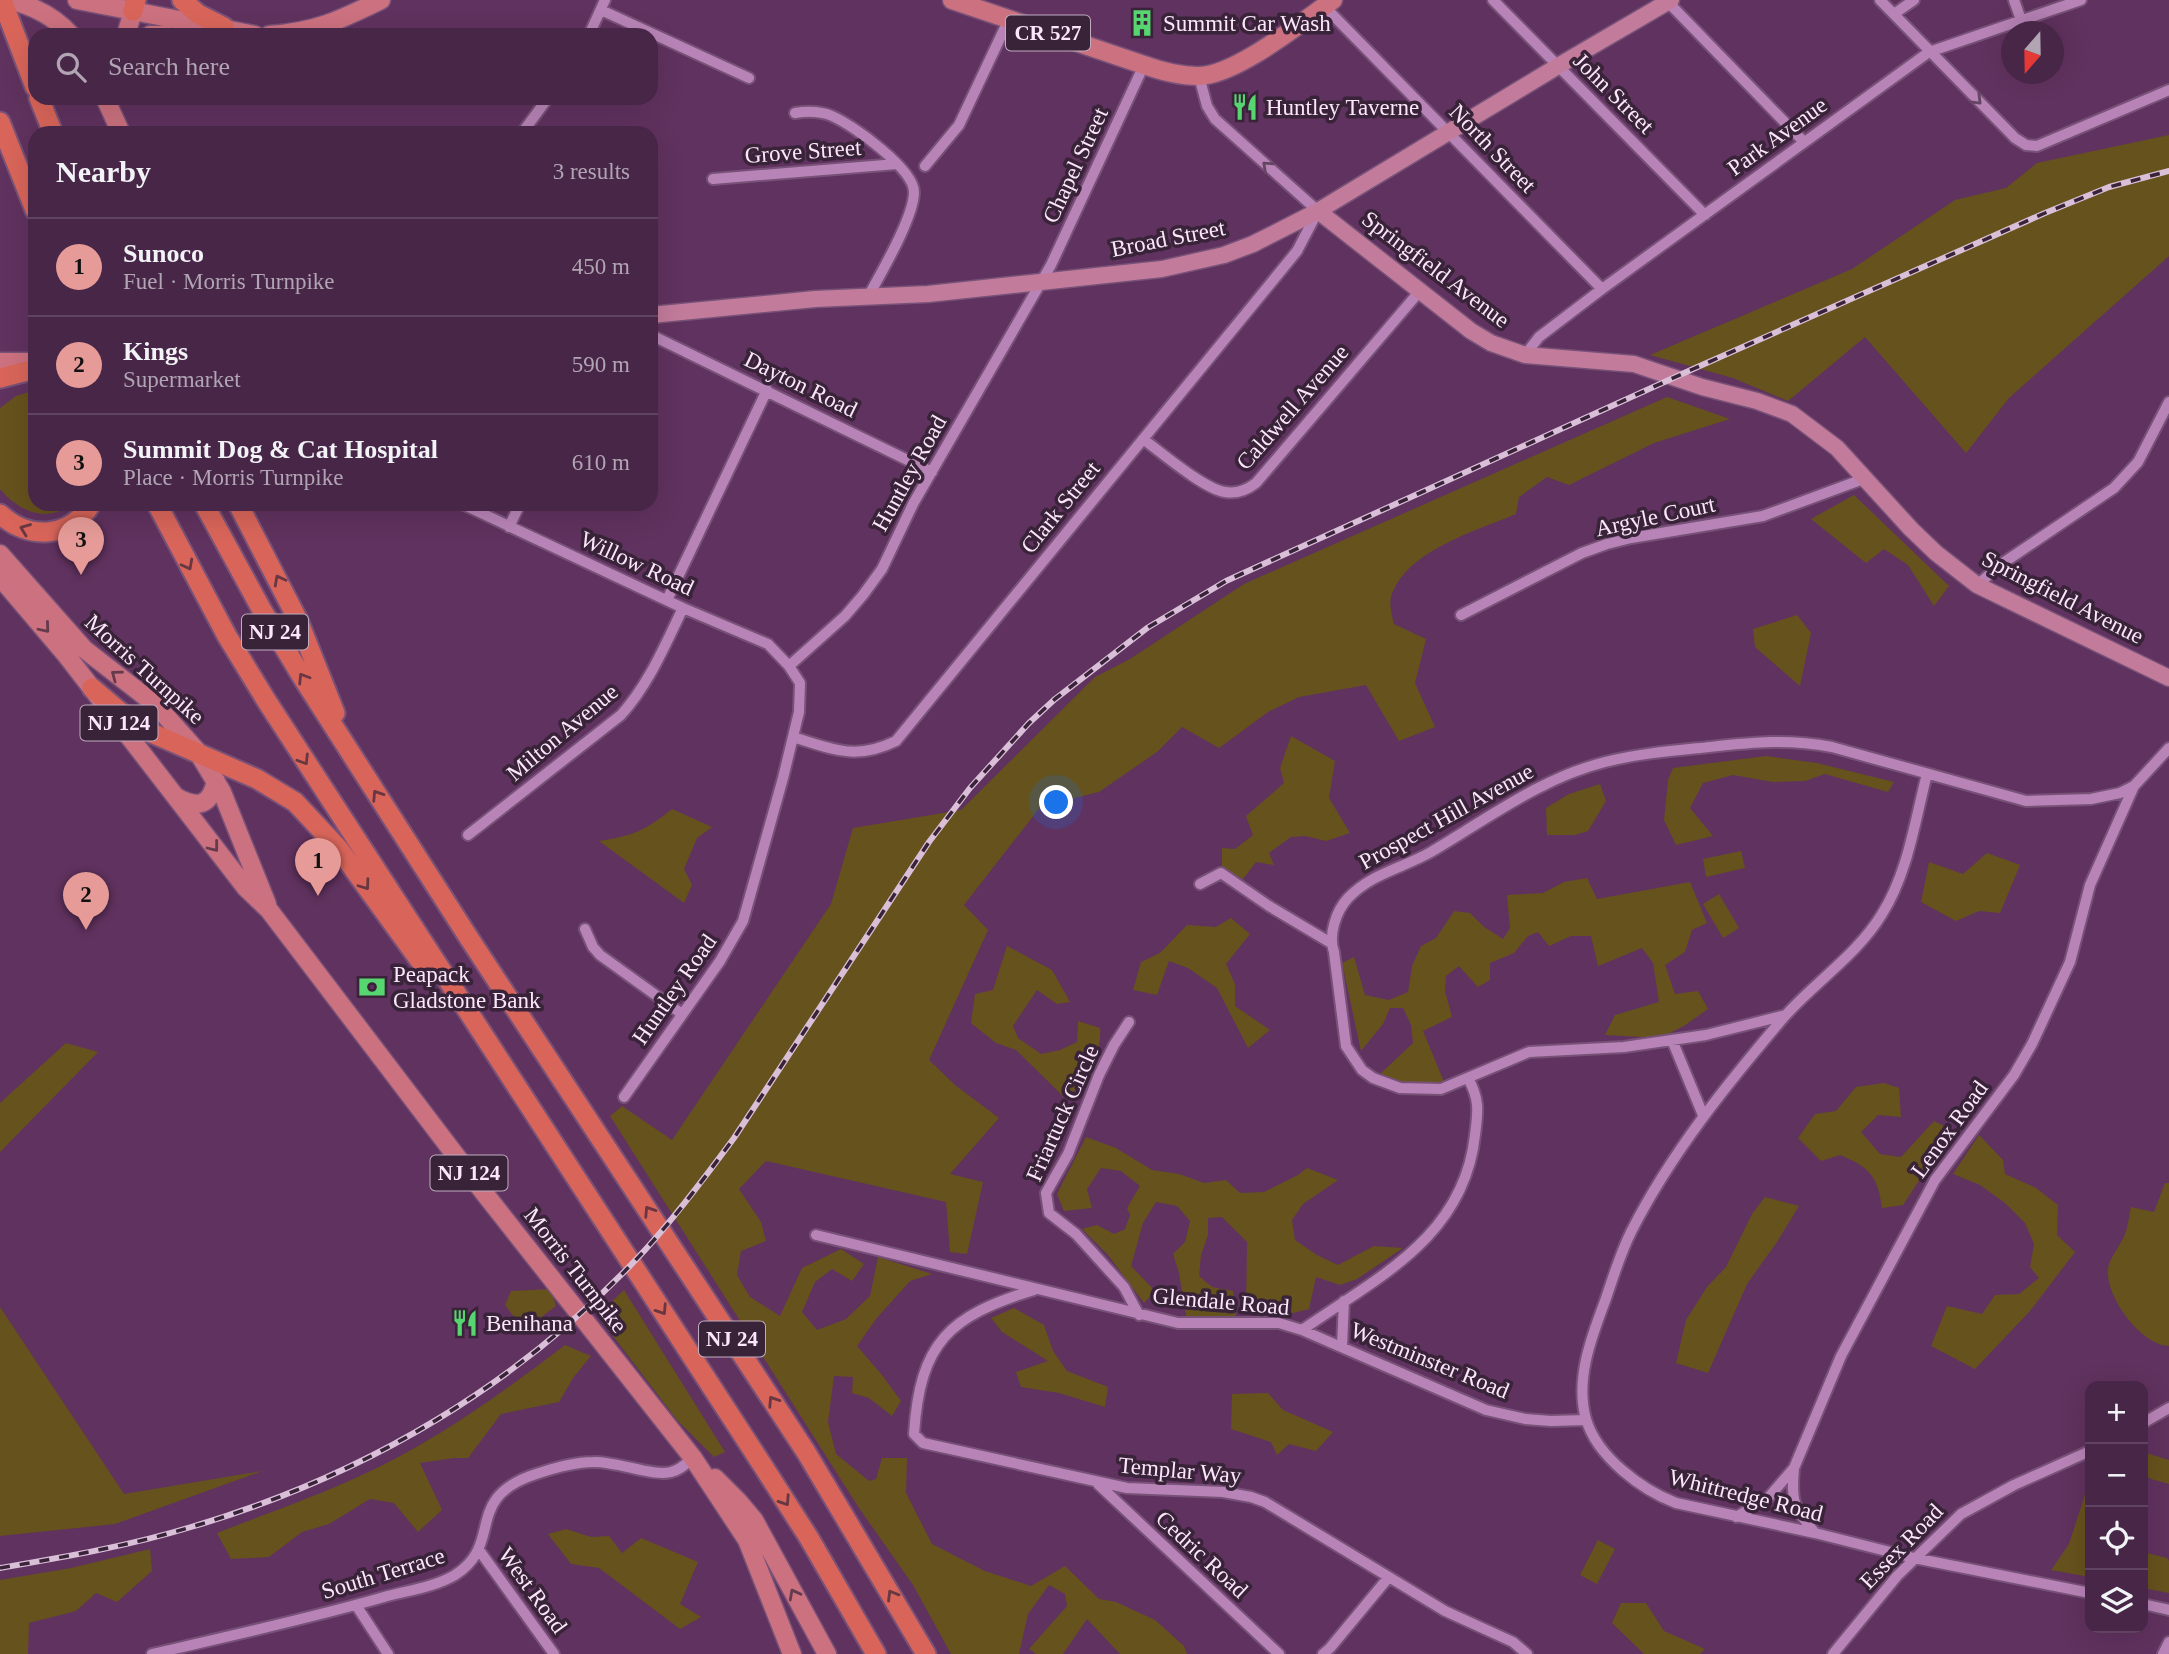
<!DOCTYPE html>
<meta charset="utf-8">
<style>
:root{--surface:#482647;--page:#4f2e4e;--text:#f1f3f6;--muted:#b1a5b4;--line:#604360;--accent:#e69b98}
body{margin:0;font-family:Georgia,serif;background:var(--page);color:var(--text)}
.controls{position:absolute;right:21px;bottom:21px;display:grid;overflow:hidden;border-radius:14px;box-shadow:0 7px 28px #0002}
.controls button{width:63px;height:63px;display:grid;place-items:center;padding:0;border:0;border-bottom:2px solid var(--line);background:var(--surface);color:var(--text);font:35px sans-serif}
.compass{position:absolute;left:2001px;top:21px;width:63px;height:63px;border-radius:50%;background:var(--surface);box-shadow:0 7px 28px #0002;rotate:200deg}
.you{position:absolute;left:1057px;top:803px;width:24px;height:24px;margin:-18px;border:5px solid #fff;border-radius:50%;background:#1a73e8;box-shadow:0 0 0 10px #1a73e833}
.badge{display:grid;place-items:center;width:46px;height:46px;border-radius:50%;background:var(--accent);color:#111;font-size:23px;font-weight:700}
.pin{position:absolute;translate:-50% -58px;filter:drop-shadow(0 2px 4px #0008)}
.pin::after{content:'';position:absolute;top:37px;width:24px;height:21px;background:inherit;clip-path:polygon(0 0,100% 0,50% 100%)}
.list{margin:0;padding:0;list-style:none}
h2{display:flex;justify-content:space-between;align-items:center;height:91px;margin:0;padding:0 28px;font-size:30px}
h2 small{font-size:23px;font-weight:400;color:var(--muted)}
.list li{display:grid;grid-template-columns:46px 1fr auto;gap:21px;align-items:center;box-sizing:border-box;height:98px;padding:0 28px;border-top:2px solid var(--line)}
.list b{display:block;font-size:26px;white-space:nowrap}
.list p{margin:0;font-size:23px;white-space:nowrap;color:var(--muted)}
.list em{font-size:23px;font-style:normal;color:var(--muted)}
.icon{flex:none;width:38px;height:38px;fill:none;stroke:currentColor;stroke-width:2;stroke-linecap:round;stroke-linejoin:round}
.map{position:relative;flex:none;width:2169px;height:1654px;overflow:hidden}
.search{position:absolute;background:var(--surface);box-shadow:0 7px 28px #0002;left:28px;top:28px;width:630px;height:77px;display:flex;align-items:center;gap:18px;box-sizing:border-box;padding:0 24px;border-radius:21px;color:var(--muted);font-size:26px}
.panel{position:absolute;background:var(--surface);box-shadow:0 7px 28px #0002;left:28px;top:126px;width:630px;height:385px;border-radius:21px}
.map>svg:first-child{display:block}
</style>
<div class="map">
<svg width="2169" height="1654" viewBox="0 0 2169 1654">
<rect width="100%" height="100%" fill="#60325f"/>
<path fill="#66521d" d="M2169 135V256L2009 398 1966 453 1865 337 1788 401 1733 378 1650 355 1852 269 1955 200 2006 188 2037 163Z
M35 390V504H71C47 524 18 511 0 489V408L16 396Z
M1667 397 1730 419 1654 443 1569 485 1547 477 1519 497 1516 514C1476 531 1405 551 1391 597 1389 605 1392 616 1394 624L1426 639 1415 683 1435 727 1399 741 1366 685 1299 697 1268 712 1219 748 1182 727 1157 752 1099 792 1041 806 964 905 988 930 929 1060 955 1085 999 1118 950 1174 983 1182 967 1254 950 1252 946 1202 766 1161 739 1189 761 1222 766 1241 741 1251 737 1275 750 1297 780 1316 802 1268 841 1249 864 1264 852 1281 832 1269 815 1282 802 1312 817 1330 846 1319 870 1296 878 1257 932 1274 910 1281 876 1319 857 1346 882 1375 901 1401 892 1416 869 1398 852 1393 853 1377 834 1376 828 1422 836 1454 869 1481 876 1479 882 1458H907L906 1493 932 1544 985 1571 1031 1586 1065 1566 1099 1599 1116 1602 1155 1620 1184 1646 1187 1654H1120L1087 1619 1063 1654H1036L1029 1649 1067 1606 1065 1594 1049 1585 1028 1614 1019 1654H951L913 1585 859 1508 610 1116 622 1106 672 1140 831 904 853 828 961 810 1095 677 1130 659 1244 584Z
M1854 495 1949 586 1934 606 1908 565 1884 549 1866 563 1811 519Z
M1797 615 1811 633 1800 686 1755 647 1753 629Z
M1291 736 1335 761 1329 798 1350 833 1326 841 1305 836 1291 837 1269 853 1274 865 1256 862 1243 879 1222 870V848L1235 849 1253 835 1246 816 1284 783 1280 768Z
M1766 756 1817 763 1894 782 1888 792 1825 774 1805 781 1773 782 1733 775 1703 783 1690 808 1713 836 1676 845 1664 820 1668 780 1673 768Z
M1600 784 1606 801 1588 831 1575 835H1547L1546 808 1569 794Z
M672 809 712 827 697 838 684 869 692 885 684 903 599 841C633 836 646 830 672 809Z
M1741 851 1745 868 1706 877 1703 859Z
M1987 853 2020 865 2000 913 1979 911 1956 921 1921 902 1929 862 1963 874Z
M1587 878 1597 899 1690 882 1707 923 1692 930 1685 952 1665 965 1675 994 1698 991 1708 1009 1684 1026 1660 1038 1605 1035 1615 1015 1659 1002 1653 963 1642 948 1598 966 1591 936H1571L1549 946 1538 932 1528 936 1514 953 1490 963V980L1478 987 1459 966 1446 976 1445 991 1452 1017 1423 1031 1444 1082 1406 1087 1379 1075 1413 1043 1411 1025 1403 1008H1390L1383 1024 1361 1051 1342 963 1354 957 1365 995 1389 1000 1408 992 1412 966 1421 946 1436 938 1454 911 1470 913 1484 927 1503 939 1510 928 1507 895 1543 893 1564 882Z
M1719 894 1739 928 1723 938 1703 904Z
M1231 918 1250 934 1226 964 1235 984V1006L1270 1030 1248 1048 1217 988 1188 968 1169 961 1157 995 1133 990 1141 962 1160 953 1187 925 1216 927Z
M1007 946 1052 970 1070 1002 1057 1004 1037 990 1013 1026 1018 1038 1041 1054 1060 1050 1077 1042 1078 1021 1100 1028C1103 1054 1082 1081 1067 1100L1016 1050 996 1043 971 1023 975 994 993 990Z
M66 1043 98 1052 0 1152V1103Z
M1884 1083 1899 1088 1901 1117 1878 1115 1861 1132 1880 1154 1901 1157 1934 1121 1952 1130 1903 1205 1882 1208C1878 1176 1869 1167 1840 1155L1821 1161 1798 1138 1815 1114 1836 1111 1856 1087Z
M1979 1135 2003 1160 2005 1174 2036 1188 2058 1205 2057 1235 2075 1252 2030 1311 1975 1369 1931 1346 1947 1306 1982 1314 1995 1295 2019 1294 2039 1278 2030 1267 2034 1244 2025 1223 2005 1203 1980 1185 1953 1174Z
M1086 1137 1116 1148 1152 1170 1179 1174 1204 1183 1226 1180 1240 1193 1264 1192 1298 1175 1307 1168 1338 1180 1303 1204 1292 1220 1295 1240 1317 1255 1338 1265 1374 1246 1403 1248 1357 1279 1340 1285 1316 1277 1309 1309 1281 1316 1246 1313 1247 1242 1222 1217 1208 1218V1235L1201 1255 1199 1276 1212 1287 1233 1291 1236 1317 1186 1316 1179 1273 1173 1254 1185 1242 1190 1221 1177 1206 1156 1202 1143 1223 1131 1266 1155 1291 1144 1303 1108 1255 1082 1229 1097 1225 1114 1234 1125 1229 1130 1215 1127 1208 1140 1186 1121 1171 1101 1168 1087 1189 1092 1208 1064 1211 1057 1194Z
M2165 1183H2169V1346C2142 1346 2105 1297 2108 1269 2109 1258 2121 1245 2125 1234 2128 1226 2129 1216 2131 1207L2154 1212Z
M1765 1197 1799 1206 1777 1242 1747 1284 1708 1373 1676 1363 1686 1320 1707 1287 1726 1267 1752 1214Z
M551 1289 556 1306 524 1330 505 1305 511 1291Z
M624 1290 725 1452 714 1457 677 1420 597 1315Z
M0 1307 124 1494 262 1471 115 1524 0 1536Z
M1014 1308 1044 1325 1053 1351 1067 1371 1108 1387 1105 1407 1059 1393 1021 1387 1016 1372 1048 1361 1002 1332 991 1318Z
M565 1345 591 1356 573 1378 559 1402 501 1414 468 1458H454L420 1463 442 1510 418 1532 394 1503 370 1499 329 1524 302 1532 269 1557 231 1559 217 1533C265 1514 315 1497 362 1475 435 1442 501 1394 565 1345Z
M1268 1393 1283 1410 1333 1432 1316 1451 1289 1444 1277 1455 1271 1442 1231 1429 1232 1394Z
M2143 1452 2169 1460V1484L2151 1479 2143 1474Z
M2090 1467V1577L2051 1570 2069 1544 2084 1498Z
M566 1529 591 1537 609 1536 622 1553 641 1538 698 1562 680 1604 701 1617 680 1629 599 1568 571 1564 548 1534Z
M1598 1540 1615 1549 1597 1584 1580 1575Z
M150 1549 152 1571 117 1602 96 1593 76 1611 29 1623 28 1654H0V1580L71 1568Z
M2143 1552 2167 1558 2169 1561V1593L2143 1588Z
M1621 1603H1646L1664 1631 1705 1649 1700 1654H1644L1612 1623Z"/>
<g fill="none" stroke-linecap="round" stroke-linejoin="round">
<defs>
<path id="minor" d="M1493 0 1705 215
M1666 0 1804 142
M1880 0 2015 138 2026 145 2037 146 2169 90
M2014 0 2021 20
M1324 6 1602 289
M601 10 749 78
M1894 14 1914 0
M589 35 605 0
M795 113C808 111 820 111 832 116 853 125 914 169 914 192 914 217 881 273 868 297
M522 133 548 98
M925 166 959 125 1009 19
M713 179 897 164
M651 335 932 472
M1525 355 1539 337 1602 289 1929 52 2081 0
M1143 439C1162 453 1204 489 1225 492 1237 494 1247 490 1256 483L1419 292
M462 504 683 608 768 644 789 666 800 683 799 712 783 778 743 921 720 961 624 1097
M509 527 520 504
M1977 585 2003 563 2114 488 2138 462 2169 402
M667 600 767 390
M1461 615 1582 553 1607 544 1631 538 1763 516 1866 478
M789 666 845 616 863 595 882 569 913 504 1051 265 1144 65
M793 737C833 749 855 761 896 741L1297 251 1318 211 1215 119 1207 106 1199 76
M1927 774C1915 820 1908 873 1882 914 1857 955 1815 982 1784 1017 1727 1084 1671 1153 1631 1232 1620 1254 1613 1278 1605 1301 1591 1338 1575 1380 1586 1419 1597 1457 1642 1490 1676 1503L1815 1533 1914 1558 2090 1593
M468 835 621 715C649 684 665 645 683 608
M1200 884 1221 873 1269 906 1331 943
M585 929 593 947 600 955 682 1014
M1786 1015 1706 1035 1624 1047 1529 1052 1441 1089 1400 1088 1373 1078 1362 1070 1346 1046 1334 952C1328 935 1336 911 1348 898 1372 873 1403 868 1431 852 1487 819 1541 778 1605 762 1636 754 1669 751 1700 748 1748 743 1784 738 1832 747L2026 801 2091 799 2120 793 2134 786
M1129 1022 1114 1045 1099 1075 1068 1154 1046 1193 1049 1213 1076 1234 1124 1287 1139 1315
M1672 1040 1703 1115
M816 1235 1178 1323H1279L1302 1330C1378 1277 1464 1237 1475 1135 1478 1111 1480 1100 1468 1078
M1034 1290C949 1316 920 1342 914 1434L923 1443 1127 1488 1223 1492 1251 1497 1265 1502 1445 1611 1513 1642 1527 1654
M1302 1330 1486 1410 1525 1419 1551 1421 1586 1420
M1342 1346 1344 1301
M2143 1423 2169 1408
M1794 1468C1791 1502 1793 1506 1815 1533
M1098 1484 1279 1654
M1736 1517 1768 1498 1794 1468 1841 1356 1935 1180 2014 1075 2032 1044 2070 962 2090 885 2134 786 2169 748
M479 1550 554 1654
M2143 1604 2169 1610
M356 1605 388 1654
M152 1654C229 1636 308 1619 384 1597 406 1591 435 1587 455 1575 505 1543 462 1498 536 1474 554 1468 574 1462 593 1462 616 1461 654 1477 671 1472 680 1470 686 1464 693 1458
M1323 1654 1330 1648 1388 1578
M1833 1654 1897 1576 1961 1514 2014 1485 2090 1451
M2163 1654 2169 1642"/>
<path id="secondary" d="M1318 211 1471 331 1491 343 1525 355 1634 364 1702 387 1757 401 1792 414 1837 448 1911 529 1936 553 1977 585 2169 678
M651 315 815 299 928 294 1162 269 1224 255 1253 244 1318 211 1558 66 1671 0"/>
<path id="primary" d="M9 0C34 6 54 16 71 35
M77 0 255 35
M952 0 1144 65C1161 71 1179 76 1197 76 1234 77 1302 22 1333 0
M126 35 133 11
M150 35H166
M269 35C316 32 340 20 381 0
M105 98 121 133
M0 362H35
M0 554 84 649 156 705 197 751 222 792 267 904
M0 577 67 656 246 888 269 910 485 1194 693 1458 747 1540 792 1654
M176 797C198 809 210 806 216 781
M715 1478 738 1501 754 1520 827 1654"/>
<path id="motorway" d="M2 0 35 87
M182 0 198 14 224 27
M133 11 136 0
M39 98 53 133
M0 122 35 210
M0 378 35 369
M157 504 227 636 266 700 763 1466 809 1538 876 1654
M204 504 263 612 304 680 467 935 806 1452 926 1654
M238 504 298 620 335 713
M0 514C28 540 70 539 91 504
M92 688 138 727 257 779 295 802 339 849 423 965"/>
</defs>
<use href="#minor" stroke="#775177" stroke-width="14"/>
<use href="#secondary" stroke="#775177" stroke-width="19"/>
<use href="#primary" stroke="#775177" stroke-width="21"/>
<use href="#motorway" stroke="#775177" stroke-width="23"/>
<use href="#minor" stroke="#b884b7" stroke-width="10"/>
<use href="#secondary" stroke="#c27b9b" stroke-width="16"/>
<use href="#primary" stroke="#cc717f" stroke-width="18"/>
<use href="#motorway" stroke="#d9655a" stroke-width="19"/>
<defs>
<path id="rail" d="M0 1568C64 1557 129 1546 191 1527 365 1476 521 1384 645 1250 677 1215 706 1176 734 1138L929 842 970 788 1029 723 1055 699 1147 628 1226 581 1693 369 2045 213 2109 187 2169 171"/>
</defs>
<use href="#rail" stroke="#dabfd9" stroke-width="6"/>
<use href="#rail" stroke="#382338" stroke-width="3.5" stroke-dasharray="10" stroke-linecap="butt"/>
</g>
<defs><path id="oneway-chevron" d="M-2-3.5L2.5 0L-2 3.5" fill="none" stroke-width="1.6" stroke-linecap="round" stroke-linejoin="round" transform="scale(1.75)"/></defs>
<g stroke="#654564">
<use href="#oneway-chevron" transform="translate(1977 100) rotate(45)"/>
<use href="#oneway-chevron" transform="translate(1267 166) rotate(-138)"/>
</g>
<g stroke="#683742">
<use href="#oneway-chevron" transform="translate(25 529) rotate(-159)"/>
<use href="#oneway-chevron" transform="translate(188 565) rotate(62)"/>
<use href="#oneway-chevron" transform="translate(279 580) rotate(-118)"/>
<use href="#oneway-chevron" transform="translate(303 678) rotate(-122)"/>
<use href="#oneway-chevron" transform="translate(304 760) rotate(58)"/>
<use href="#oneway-chevron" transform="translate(377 795) rotate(-123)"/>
<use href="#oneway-chevron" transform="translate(365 885) rotate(54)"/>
<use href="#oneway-chevron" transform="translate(649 1211) rotate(-123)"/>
<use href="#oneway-chevron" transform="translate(662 1310) rotate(57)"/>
<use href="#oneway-chevron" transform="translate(773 1401) rotate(-123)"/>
<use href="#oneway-chevron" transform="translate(785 1501) rotate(57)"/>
<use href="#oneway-chevron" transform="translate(892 1595) rotate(-121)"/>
</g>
<g stroke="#643a4d">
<use href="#oneway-chevron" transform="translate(45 628) rotate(50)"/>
<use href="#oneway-chevron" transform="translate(116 675) rotate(-143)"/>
<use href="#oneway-chevron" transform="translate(214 847) rotate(52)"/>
<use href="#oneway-chevron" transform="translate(794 1594) rotate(-118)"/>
</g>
<defs>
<symbol id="building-bare" viewBox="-9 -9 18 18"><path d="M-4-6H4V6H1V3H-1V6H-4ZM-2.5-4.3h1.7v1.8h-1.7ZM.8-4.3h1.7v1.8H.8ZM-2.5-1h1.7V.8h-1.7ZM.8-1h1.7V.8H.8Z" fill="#57d570" stroke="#382338" stroke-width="2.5" paint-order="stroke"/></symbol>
<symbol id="restaurant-bare" viewBox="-9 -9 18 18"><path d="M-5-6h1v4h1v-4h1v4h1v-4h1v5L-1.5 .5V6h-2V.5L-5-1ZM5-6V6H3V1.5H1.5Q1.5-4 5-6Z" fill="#57d570" stroke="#382338" stroke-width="2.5" paint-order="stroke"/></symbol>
<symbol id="bank-bare" viewBox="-9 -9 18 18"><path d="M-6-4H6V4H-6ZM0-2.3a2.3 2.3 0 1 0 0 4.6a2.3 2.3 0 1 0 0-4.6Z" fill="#57d570" stroke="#382338" stroke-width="2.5" paint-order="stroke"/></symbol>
</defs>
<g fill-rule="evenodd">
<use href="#building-bare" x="1123" y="4" width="38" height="38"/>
<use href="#restaurant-bare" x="1226" y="88" width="38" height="38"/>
<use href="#bank-bare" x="353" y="968" width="38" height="38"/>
<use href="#restaurant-bare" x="446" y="1304" width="38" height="38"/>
</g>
<g text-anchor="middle" stroke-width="7" stroke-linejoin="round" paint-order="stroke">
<g fill="#382338" stroke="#c1acc0" stroke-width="2">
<rect x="1006" y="15.5" width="84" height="35" rx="5"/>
<rect x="242" y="614.5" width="66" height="35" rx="5"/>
<rect x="80.5" y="705.5" width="77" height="35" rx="5"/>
<rect x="430.5" y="1155.5" width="77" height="35" rx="5"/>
<rect x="699" y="1321.5" width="66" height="35" rx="5"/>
</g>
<g font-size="21" font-weight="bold" fill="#fce6fb">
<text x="1048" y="40">CR 527</text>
<text x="275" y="639">NJ 24</text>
<text x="119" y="730">NJ 124</text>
<text x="469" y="1180">NJ 124</text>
<text x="732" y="1346">NJ 24</text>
</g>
<g font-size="23" fill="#fce6fb" stroke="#382338" text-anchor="start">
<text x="1163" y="31">Summit Car Wash</text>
<text x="1266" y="115">Huntley Taverne</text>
<text x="393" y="982">Peapack<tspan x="393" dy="26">Gladstone Bank</tspan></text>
<text x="486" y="1331">Benihana</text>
</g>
<g font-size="23" fill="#fce6fb" stroke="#382338">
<text transform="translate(1614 93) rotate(45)" y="8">John Street</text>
<text transform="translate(1777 136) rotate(-36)" y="8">Park Avenue</text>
<text transform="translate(1493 148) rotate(46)" y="8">North Street</text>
<text transform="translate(803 151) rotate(-4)" y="8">Grove Street</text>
<text transform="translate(1075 165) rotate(-65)" y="8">Chapel Street</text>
<text transform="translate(1168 238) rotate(-11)" y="8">Broad Street</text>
<text transform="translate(1436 269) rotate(37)" y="8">Springfield Avenue</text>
<text transform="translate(801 384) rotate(26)" y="8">Dayton Road</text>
<text transform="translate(1292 407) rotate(-49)" y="8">Caldwell Avenue</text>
<text transform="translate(909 473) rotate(-61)" y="8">Huntley Road</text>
<text transform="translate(1060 507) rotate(-51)" y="8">Clark Street</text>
<text transform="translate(1655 516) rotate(-12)" y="8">Argyle Court</text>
<text transform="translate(637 563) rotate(25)" y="8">Willow Road</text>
<text transform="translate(2063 597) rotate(27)" y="8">Springfield Avenue</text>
<text transform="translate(145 669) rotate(42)" y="8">Morris Turnpike</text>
<text transform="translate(562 732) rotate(-40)" y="8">Milton Avenue</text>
<text transform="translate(1446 816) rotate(-29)" y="8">Prospect Hill Avenue</text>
<text transform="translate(674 989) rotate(-55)" y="8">Huntley Road</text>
<text transform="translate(1062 1113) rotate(-66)" y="8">Friartuck Circle</text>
<text transform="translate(1949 1129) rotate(-54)" y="8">Lenox Road</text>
<text transform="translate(576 1270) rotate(52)" y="8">Morris Turnpike</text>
<text transform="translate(1221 1301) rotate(5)" y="8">Glendale Road</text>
<text transform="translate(1430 1360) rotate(22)" y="8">Westminster Road</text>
<text transform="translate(1180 1470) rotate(5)" y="8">Templar Way</text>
<text transform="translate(1746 1495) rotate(14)" y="8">Whittredge Road</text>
<text transform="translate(1901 1546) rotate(-46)" y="8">Essex Road</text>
<text transform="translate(1202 1554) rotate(43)" y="8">Cedric Road</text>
<text transform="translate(383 1573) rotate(-17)" y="8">South Terrace</text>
<text transform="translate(533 1590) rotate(54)" y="8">West Road</text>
</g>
</g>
</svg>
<div class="controls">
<button>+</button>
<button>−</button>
<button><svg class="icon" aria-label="locate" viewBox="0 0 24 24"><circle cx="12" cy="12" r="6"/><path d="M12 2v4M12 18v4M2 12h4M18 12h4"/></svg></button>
<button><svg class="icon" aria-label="layers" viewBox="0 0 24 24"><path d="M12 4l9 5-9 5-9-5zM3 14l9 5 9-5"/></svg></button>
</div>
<svg class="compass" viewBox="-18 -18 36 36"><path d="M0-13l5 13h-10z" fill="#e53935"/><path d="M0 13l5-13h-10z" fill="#b1a5b4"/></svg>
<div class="you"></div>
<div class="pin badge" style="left:318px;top:896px">1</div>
<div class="pin badge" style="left:86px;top:930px">2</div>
<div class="pin badge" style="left:81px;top:575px">3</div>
<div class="search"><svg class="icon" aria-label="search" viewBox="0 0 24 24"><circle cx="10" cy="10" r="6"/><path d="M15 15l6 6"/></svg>Search here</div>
<section class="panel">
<h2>Nearby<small>3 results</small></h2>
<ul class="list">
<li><span class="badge">1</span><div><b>Sunoco</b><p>Fuel · Morris Turnpike</p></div><em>450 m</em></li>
<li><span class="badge">2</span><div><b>Kings</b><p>Supermarket</p></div><em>590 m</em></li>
<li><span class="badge">3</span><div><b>Summit Dog &amp; Cat Hospital</b><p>Place · Morris Turnpike</p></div><em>610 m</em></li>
</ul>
</section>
</div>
